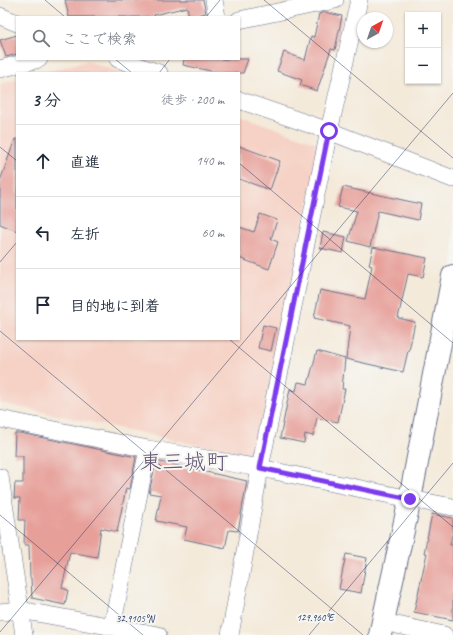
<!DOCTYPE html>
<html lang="ja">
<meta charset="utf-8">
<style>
:root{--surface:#fff;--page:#f2f2f3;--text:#1f2937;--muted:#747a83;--line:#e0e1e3}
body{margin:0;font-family:Caveat,"Klee One",sans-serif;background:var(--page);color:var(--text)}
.controls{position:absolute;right:12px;top:12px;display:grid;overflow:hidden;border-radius:0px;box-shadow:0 1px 3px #0004}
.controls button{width:36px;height:36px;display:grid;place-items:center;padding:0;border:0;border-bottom:1px solid var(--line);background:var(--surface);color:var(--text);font:20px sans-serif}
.compass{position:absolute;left:357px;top:12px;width:36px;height:36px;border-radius:50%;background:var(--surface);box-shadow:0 1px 3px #0004;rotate:40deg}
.stop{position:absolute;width:12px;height:12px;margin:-9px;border:3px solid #7c3aed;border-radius:50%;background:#fff}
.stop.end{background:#7c3aed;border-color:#fff;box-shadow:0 1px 4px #0008}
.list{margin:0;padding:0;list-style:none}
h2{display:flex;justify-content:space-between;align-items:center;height:52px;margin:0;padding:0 16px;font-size:17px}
h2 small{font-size:13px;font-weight:400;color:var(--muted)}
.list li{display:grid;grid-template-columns:26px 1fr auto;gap:12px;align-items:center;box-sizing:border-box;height:72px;padding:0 16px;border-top:1px solid var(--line)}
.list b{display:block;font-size:15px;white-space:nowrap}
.list em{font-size:13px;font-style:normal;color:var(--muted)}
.icon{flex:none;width:22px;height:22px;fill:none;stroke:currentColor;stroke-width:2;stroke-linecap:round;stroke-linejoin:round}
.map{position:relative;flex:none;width:453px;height:635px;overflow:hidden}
.search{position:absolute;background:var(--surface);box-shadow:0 1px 3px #0004;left:16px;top:16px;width:224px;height:44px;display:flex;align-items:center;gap:10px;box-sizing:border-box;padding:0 14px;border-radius:0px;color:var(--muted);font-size:15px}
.panel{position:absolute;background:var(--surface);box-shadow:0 1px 3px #0004;left:16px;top:72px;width:224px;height:268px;border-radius:0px}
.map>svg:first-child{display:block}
</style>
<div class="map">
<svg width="453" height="635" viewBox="0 0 453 635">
<rect width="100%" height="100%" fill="#f6f6f2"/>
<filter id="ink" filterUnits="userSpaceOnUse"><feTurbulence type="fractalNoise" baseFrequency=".025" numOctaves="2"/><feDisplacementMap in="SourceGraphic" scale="8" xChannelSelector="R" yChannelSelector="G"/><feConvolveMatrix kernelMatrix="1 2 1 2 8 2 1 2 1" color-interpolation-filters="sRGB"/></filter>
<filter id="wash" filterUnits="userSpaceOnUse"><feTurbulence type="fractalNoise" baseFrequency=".012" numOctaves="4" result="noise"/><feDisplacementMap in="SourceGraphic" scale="16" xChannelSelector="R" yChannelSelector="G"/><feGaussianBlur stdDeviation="0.9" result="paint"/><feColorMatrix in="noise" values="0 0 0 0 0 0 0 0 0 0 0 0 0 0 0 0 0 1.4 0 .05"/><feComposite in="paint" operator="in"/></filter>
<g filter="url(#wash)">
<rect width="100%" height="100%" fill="#f4eada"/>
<path fill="#f6d1c5" d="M87 61 120 73H42Z
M17 79V339H239V115L320 144 255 457 0 403V84Z"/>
<g id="blocks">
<path fill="#e79f99" d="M65 0H203L206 13 189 17 187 7 154 15 155 17H69Z
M324 12 342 16 335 50 331 49 317 91 300 85 302 80 277 71 284 52 305 60 311 36 314 37 319 14Z
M17 35V54L6 57 0 40Z
M184 59H248L243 73H220L183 65Z
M15 139H17V231L0 224V181Z
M239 146 280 161 270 190 239 179Z
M343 187 421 204 418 220 378 211 370 247 348 241 357 211 338 207Z
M260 214 277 220 271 239 278 242 269 269 239 258V227L254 232Z
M323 232 346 237 343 253 320 248Z
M373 247 427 258 423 277 408 274 398 318 415 322 409 351H408L403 372 346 359 350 326 314 318 320 290 365 299 372 266 369 265Z
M263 325 276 328 271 351 258 348Z
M317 351 345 359 342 389H345L338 422 317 418 313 436 305 434 304 443 280 438 290 389 296 391 298 382 308 384Z
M15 433H20L136 457 130 489 126 488 117 532 101 528 97 557 70 552 62 588 68 590 65 605 32 598 31 578H30L29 545H24L25 520H19L20 498H14L15 483H23V456H14Z
M156 461 247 481 238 531 229 530 225 548 184 539 187 527 156 521 161 495 149 493Z
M432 514 453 518V531L450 545H453V620L414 612 427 553H424Z
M346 554 367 558 361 593 339 589Z"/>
</g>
</g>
<g filter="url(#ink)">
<use href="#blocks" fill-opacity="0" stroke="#677089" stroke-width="1"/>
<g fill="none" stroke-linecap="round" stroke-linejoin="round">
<defs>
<path id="street" d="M214 0 217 17
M0 16 17 23
M239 20 335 0
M118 59 159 73
M0 69 39 59
M239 100 329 131 453 179
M0 419 148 449 260 468 410 499 453 507
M0 477 24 635
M0 612 20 610 158 635
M383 622 444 635
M112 627 148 449
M230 635 260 468 329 131 359 0"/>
<path id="secondary" d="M380 635 410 499 453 276"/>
</defs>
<use href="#street" stroke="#677089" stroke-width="18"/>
<use href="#secondary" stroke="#677089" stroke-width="24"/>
<use href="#street" stroke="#fff" stroke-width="17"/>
<use href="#secondary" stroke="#fff" stroke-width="22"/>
</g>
</g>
<g fill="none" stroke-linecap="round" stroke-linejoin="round" filter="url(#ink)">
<path stroke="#7c3aed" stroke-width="5" d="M329 131 260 468 410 499"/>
</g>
<path fill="none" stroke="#1b2f5e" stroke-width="1" stroke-opacity="0.45" d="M45 0 65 17M264 0 453 158M206 17 220 0M115 59 132 73M159 73 170 59M0 147 17 161M239 163 453 343M0 262 17 242M0 331 363 635M229 339 453 527M0 515 143 635M0 632 453 93M309 635 453 463"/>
<g text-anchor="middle" stroke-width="4" stroke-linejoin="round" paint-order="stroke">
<g font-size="22" fill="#625673" stroke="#f6f6f2">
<text x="184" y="469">東三城町</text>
</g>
</g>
<g font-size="10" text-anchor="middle" fill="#1b2f5e" stroke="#f6f6f2" stroke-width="4" stroke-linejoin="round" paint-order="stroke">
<text x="315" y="621">129.960°E</text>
<text x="135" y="622">32.9105°N</text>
</g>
</svg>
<div class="controls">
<button>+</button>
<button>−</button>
</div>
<svg class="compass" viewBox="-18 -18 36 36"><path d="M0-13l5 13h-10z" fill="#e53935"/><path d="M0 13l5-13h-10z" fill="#747a83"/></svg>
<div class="stop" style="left:329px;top:131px"></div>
<div class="stop end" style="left:410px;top:499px"></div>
<div class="search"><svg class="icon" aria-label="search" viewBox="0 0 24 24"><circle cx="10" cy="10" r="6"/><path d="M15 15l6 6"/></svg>ここで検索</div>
<section class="panel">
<h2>3 分<small>徒歩 · 200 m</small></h2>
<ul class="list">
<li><svg class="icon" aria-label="ahead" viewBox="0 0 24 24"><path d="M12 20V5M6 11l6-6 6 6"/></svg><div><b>直進</b></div><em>140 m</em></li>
<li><svg class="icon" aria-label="left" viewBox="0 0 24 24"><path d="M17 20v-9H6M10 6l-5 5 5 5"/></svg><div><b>左折</b></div><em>60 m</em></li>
<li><svg class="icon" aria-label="arrive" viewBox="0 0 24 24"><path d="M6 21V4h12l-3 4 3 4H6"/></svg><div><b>目的地に到着</b></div></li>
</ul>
</section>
</div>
